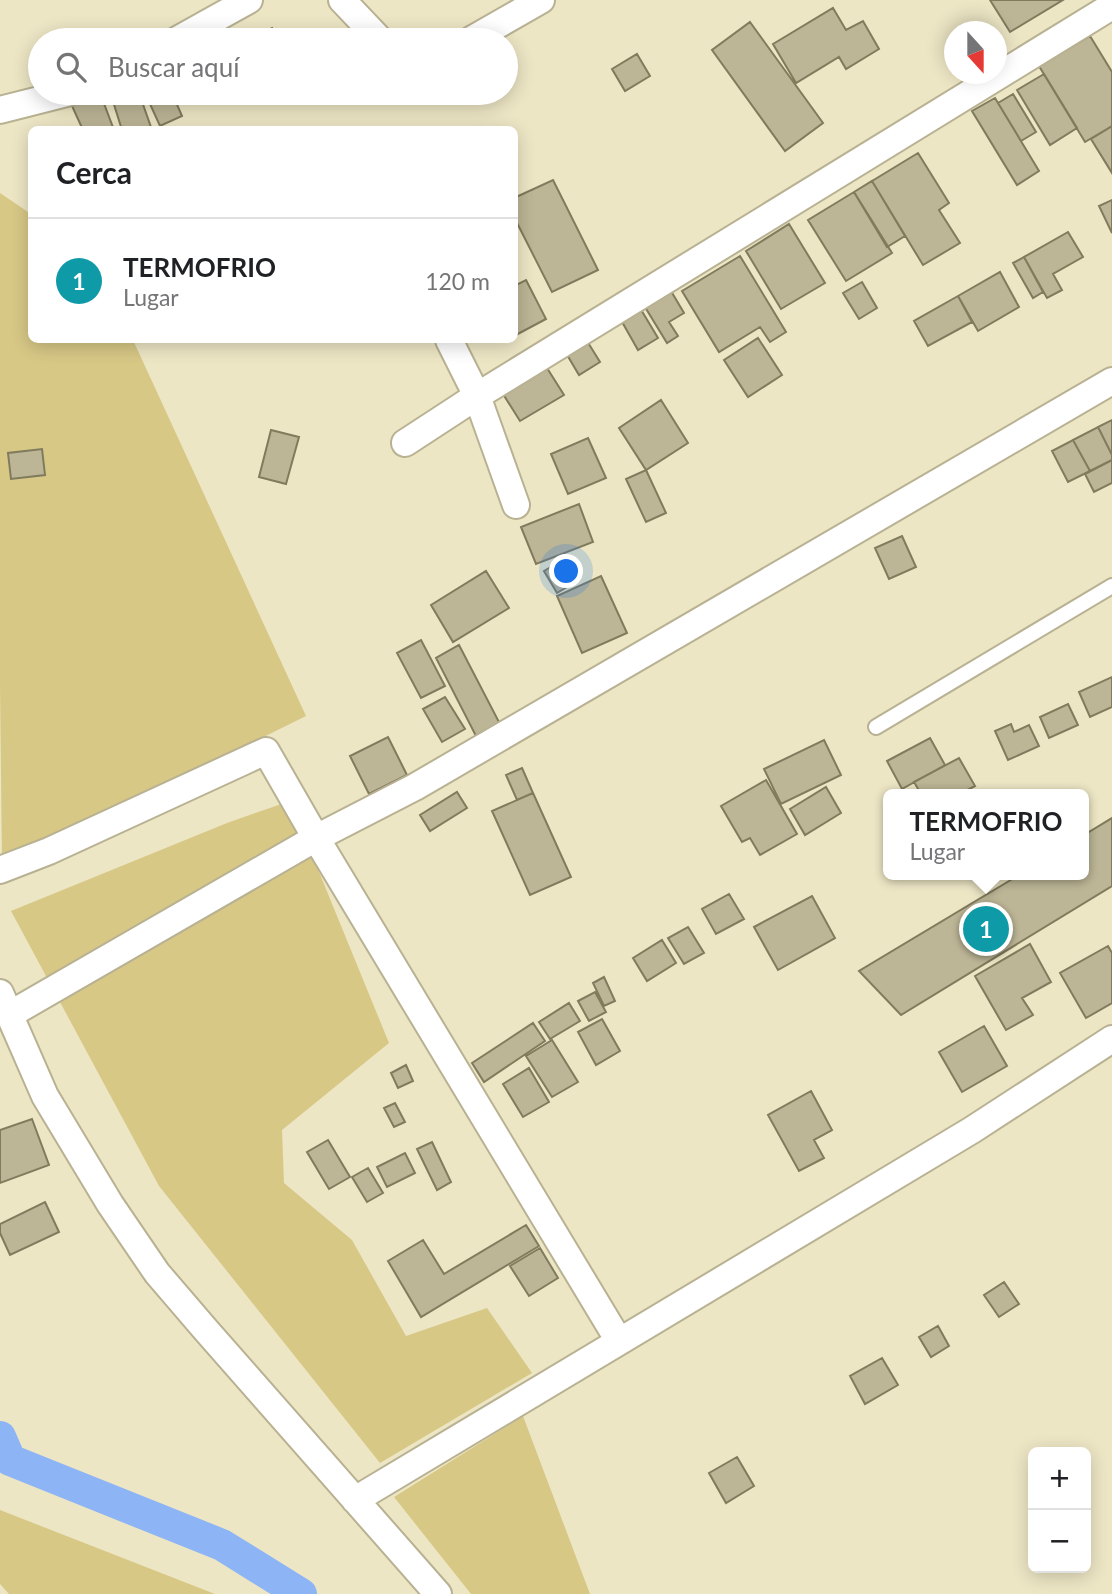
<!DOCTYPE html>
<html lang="es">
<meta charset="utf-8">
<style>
:root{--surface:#fff;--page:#f6f6f6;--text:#202124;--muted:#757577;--line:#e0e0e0;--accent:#2563eb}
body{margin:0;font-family:Lato,sans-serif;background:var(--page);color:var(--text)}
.controls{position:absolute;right:21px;bottom:21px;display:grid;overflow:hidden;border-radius:10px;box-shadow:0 4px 18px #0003}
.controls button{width:63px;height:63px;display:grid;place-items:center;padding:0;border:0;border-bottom:2px solid var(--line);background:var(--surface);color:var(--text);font:35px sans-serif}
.compass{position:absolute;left:944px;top:21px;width:63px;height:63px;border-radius:50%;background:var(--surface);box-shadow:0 4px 18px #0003;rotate:159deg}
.you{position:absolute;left:567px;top:572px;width:24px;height:24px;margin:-18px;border:5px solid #fff;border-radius:50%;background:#1a73e8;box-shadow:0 0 0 10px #1a73e833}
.badge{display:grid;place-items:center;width:46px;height:46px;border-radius:50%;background:var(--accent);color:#fff;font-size:23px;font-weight:700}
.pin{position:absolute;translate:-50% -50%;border:4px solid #fff;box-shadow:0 2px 7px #0006}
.popup{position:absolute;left:883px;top:789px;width:206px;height:91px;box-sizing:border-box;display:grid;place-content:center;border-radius:10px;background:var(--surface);filter:drop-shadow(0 2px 5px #0005);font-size:23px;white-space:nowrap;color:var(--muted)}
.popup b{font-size:26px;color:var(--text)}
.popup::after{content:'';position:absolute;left:50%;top:100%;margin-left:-14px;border:14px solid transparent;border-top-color:var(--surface)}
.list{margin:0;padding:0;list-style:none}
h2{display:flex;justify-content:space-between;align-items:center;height:91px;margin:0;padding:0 28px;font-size:30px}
h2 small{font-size:23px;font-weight:400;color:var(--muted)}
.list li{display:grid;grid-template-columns:46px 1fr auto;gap:21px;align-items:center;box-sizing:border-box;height:126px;padding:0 28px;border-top:2px solid var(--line)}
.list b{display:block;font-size:26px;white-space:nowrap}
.list p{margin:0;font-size:23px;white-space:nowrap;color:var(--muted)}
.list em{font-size:23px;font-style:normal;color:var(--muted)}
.icon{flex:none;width:38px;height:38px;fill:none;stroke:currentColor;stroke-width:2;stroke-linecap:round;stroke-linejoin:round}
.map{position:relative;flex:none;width:1112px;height:1594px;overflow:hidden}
.search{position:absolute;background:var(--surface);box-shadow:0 4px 18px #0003;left:28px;top:28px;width:490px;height:77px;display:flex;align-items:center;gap:18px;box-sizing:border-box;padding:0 24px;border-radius:38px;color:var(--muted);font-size:26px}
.panel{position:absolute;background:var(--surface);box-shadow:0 4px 18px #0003;left:28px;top:126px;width:490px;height:217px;border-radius:10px}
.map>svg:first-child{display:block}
</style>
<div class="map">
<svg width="1112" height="1594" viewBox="0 0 1112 1594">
<rect width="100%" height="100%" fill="#ede6c5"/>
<path fill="#d7c886" d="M0 193 31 214 32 340H133L306 716 2 866 0 684Z
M290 801 389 1043 282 1130 284 1183 352 1240 406 1336 487 1308 532 1373 380 1463 159 1186 11 911 227 823Z
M523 1416 590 1594H471L394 1497Z
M0 1510 215 1594H9L0 1584Z"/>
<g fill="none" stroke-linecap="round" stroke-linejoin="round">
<path stroke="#8db4f5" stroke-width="32" d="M0 1437 10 1460 222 1545 301 1594"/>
</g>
<path fill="#bcb596" stroke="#817b5d" stroke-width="2" d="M990 0H1063L1010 32Z
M833 8 846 30 863 21 879 49 846 69 839 57 796 83 773 44Z
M750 22 823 123 785 151 712 50Z
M272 28 278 40H261L258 35Z
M1090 36 1112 72V126L1085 142 1039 66Z
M637 54 650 76 625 91 612 69Z
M1044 74 1077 128 1050 145 1017 90Z
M96 93H100L114 130H83L72 106Z
M118 93H139L152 130H122L111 95Z
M145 93H172L182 116 160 126Z
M1013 94 1036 132 1021 141 998 103Z
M995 98 1039 171 1017 185 972 111Z
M1112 126V173L1091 139Z
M918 153 949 203 939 210 960 243 923 265 872 181Z
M553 180 598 270 552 292 514 217V198Z
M872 181 905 236 887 247 854 192Z
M854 192 892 253 846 281 808 220Z
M1112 200V233L1099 206Z
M789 224 825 283 781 309 746 251Z
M1068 232 1083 257 1053 274 1062 290 1047 298 1024 257Z
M740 256 786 332 770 342 760 327 719 352 682 291Z
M1024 257 1043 292 1033 298 1013 263Z
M1000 272 1019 307 978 331 958 296Z
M526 280 546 319 514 336V286Z
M862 282 877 308 859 319 843 293Z
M671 291 684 313 669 322 678 336 667 343 645 307Z
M958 296 972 322 928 346 914 321Z
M640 308 658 338 638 350 621 320Z
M758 338 782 375 748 397 724 360Z
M587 341 600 362 579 375 566 353Z
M547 368 564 395 520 421 503 394Z
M661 400 688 443 646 470 619 428Z
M1112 420V455L1098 427Z
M1098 427 1112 455V460L1090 471 1073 440Z
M271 430 299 437 286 484 259 477Z
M588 438 606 478 568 494 551 454Z
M1073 440 1090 471 1068 482 1052 451Z
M42 449 45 475 11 479 8 453Z
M1112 460V483L1094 492 1085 474Z
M646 470 666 513 646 522 626 479Z
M579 504 593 542 536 564 521 527Z
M902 536 916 567 889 579 875 548Z
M561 561 574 583 557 593 544 571Z
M486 571 509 608 453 642 431 605Z
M601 576 627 633 582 653 557 596Z
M421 640 445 686 421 698 397 653Z
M459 645 500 724 476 736 436 658Z
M1112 677V707L1090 717 1079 692Z
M445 697 465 729 442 742 423 709Z
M1068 704 1078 725 1049 738 1040 717Z
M1011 724 1014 732 1029 725 1039 746 1008 760 995 731Z
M388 737 407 775 369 794 350 756Z
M930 738 945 765 902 789 887 761Z
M824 740 841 775 781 804 764 769Z
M959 758 975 786 960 794H921L914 782Z
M522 768 533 793 517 800 506 775Z
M766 780 797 834 760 855 750 838 742 842 721 806Z
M826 787 841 813 805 835 790 809Z
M457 792 467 808 430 831 420 815Z
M533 793 571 877 530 895 492 811Z
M1112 818V886L901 1015 859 971 1019 875H1084V835Z
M729 894 744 919 716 934 702 909Z
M812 896 835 938 778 970 754 927Z
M688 927 704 953 684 964 668 938Z
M662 940 676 963 647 981 633 958Z
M1030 944 1051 982 1022 998 1033 1015 1006 1030 975 976Z
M1108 946 1112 953V1003L1086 1018 1060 973Z
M604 977 615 1001 604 1006 593 983Z
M595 992 606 1012 589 1021 578 1001Z
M569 1003 580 1021 550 1039 539 1022Z
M602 1019 620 1051 596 1065 578 1032Z
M533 1023 545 1041 484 1082 472 1063Z
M984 1026 1007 1066 962 1092 939 1052Z
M552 1040 578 1082 552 1097 526 1056Z
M406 1065 413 1081 398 1088 391 1073Z
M529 1068 549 1102 523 1117 503 1084Z
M811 1091 832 1130 814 1140 824 1158 799 1171 768 1115Z
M395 1103 405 1122 394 1127 384 1108Z
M32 1119 49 1165 0 1183V1130Z
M328 1140 350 1177 329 1189 307 1152Z
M432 1142 451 1182 437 1190 417 1149Z
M405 1153 415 1173 387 1187 377 1167Z
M368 1168 383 1193 367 1202 352 1177Z
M45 1202 59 1232 10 1255 0 1233V1224Z
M526 1225 539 1246 421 1317 388 1261 423 1240 444 1274Z
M540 1248 558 1278 529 1296 510 1266Z
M1004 1282 1019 1304 999 1317 984 1295Z
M938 1326 949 1346 931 1357 919 1337Z
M882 1358 898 1385 865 1404 850 1376Z
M737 1457 754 1486 726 1503 709 1473Z"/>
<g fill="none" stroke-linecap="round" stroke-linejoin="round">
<defs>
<path id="lane" d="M876 727 1112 586"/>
<path id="street" d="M342 0 380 40
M177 40 249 0
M471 40 541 0
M0 110 67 93
M449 340 477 396 516 505
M405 443 477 396 1112 6
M0 870 49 851 266 751 316 838 415 787 1112 381
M0 993 45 1096 110 1204 157 1273 205 1329 438 1594
M9 1015 316 838 619 1341
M355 1500 972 1130 1112 1039"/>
</defs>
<use href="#lane" stroke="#b8b192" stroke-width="18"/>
<use href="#street" stroke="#b8b192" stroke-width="30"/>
<use href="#lane" stroke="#fff" stroke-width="14"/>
<use href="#street" stroke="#fff" stroke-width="26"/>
</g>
</svg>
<div class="controls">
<button>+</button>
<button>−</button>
</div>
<svg class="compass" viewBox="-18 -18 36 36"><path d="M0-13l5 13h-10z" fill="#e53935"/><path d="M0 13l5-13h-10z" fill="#757577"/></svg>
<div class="you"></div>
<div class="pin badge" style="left:986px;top:929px;background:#0f9aa8">1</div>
<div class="popup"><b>TERMOFRIO</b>Lugar</div>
<div class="search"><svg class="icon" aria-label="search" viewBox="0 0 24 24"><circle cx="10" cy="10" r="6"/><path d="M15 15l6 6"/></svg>Buscar aquí</div>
<section class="panel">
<h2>Cerca<small></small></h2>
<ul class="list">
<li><span class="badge" style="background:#0f9aa8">1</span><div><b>TERMOFRIO</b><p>Lugar</p></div><em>120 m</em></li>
</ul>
</section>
</div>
